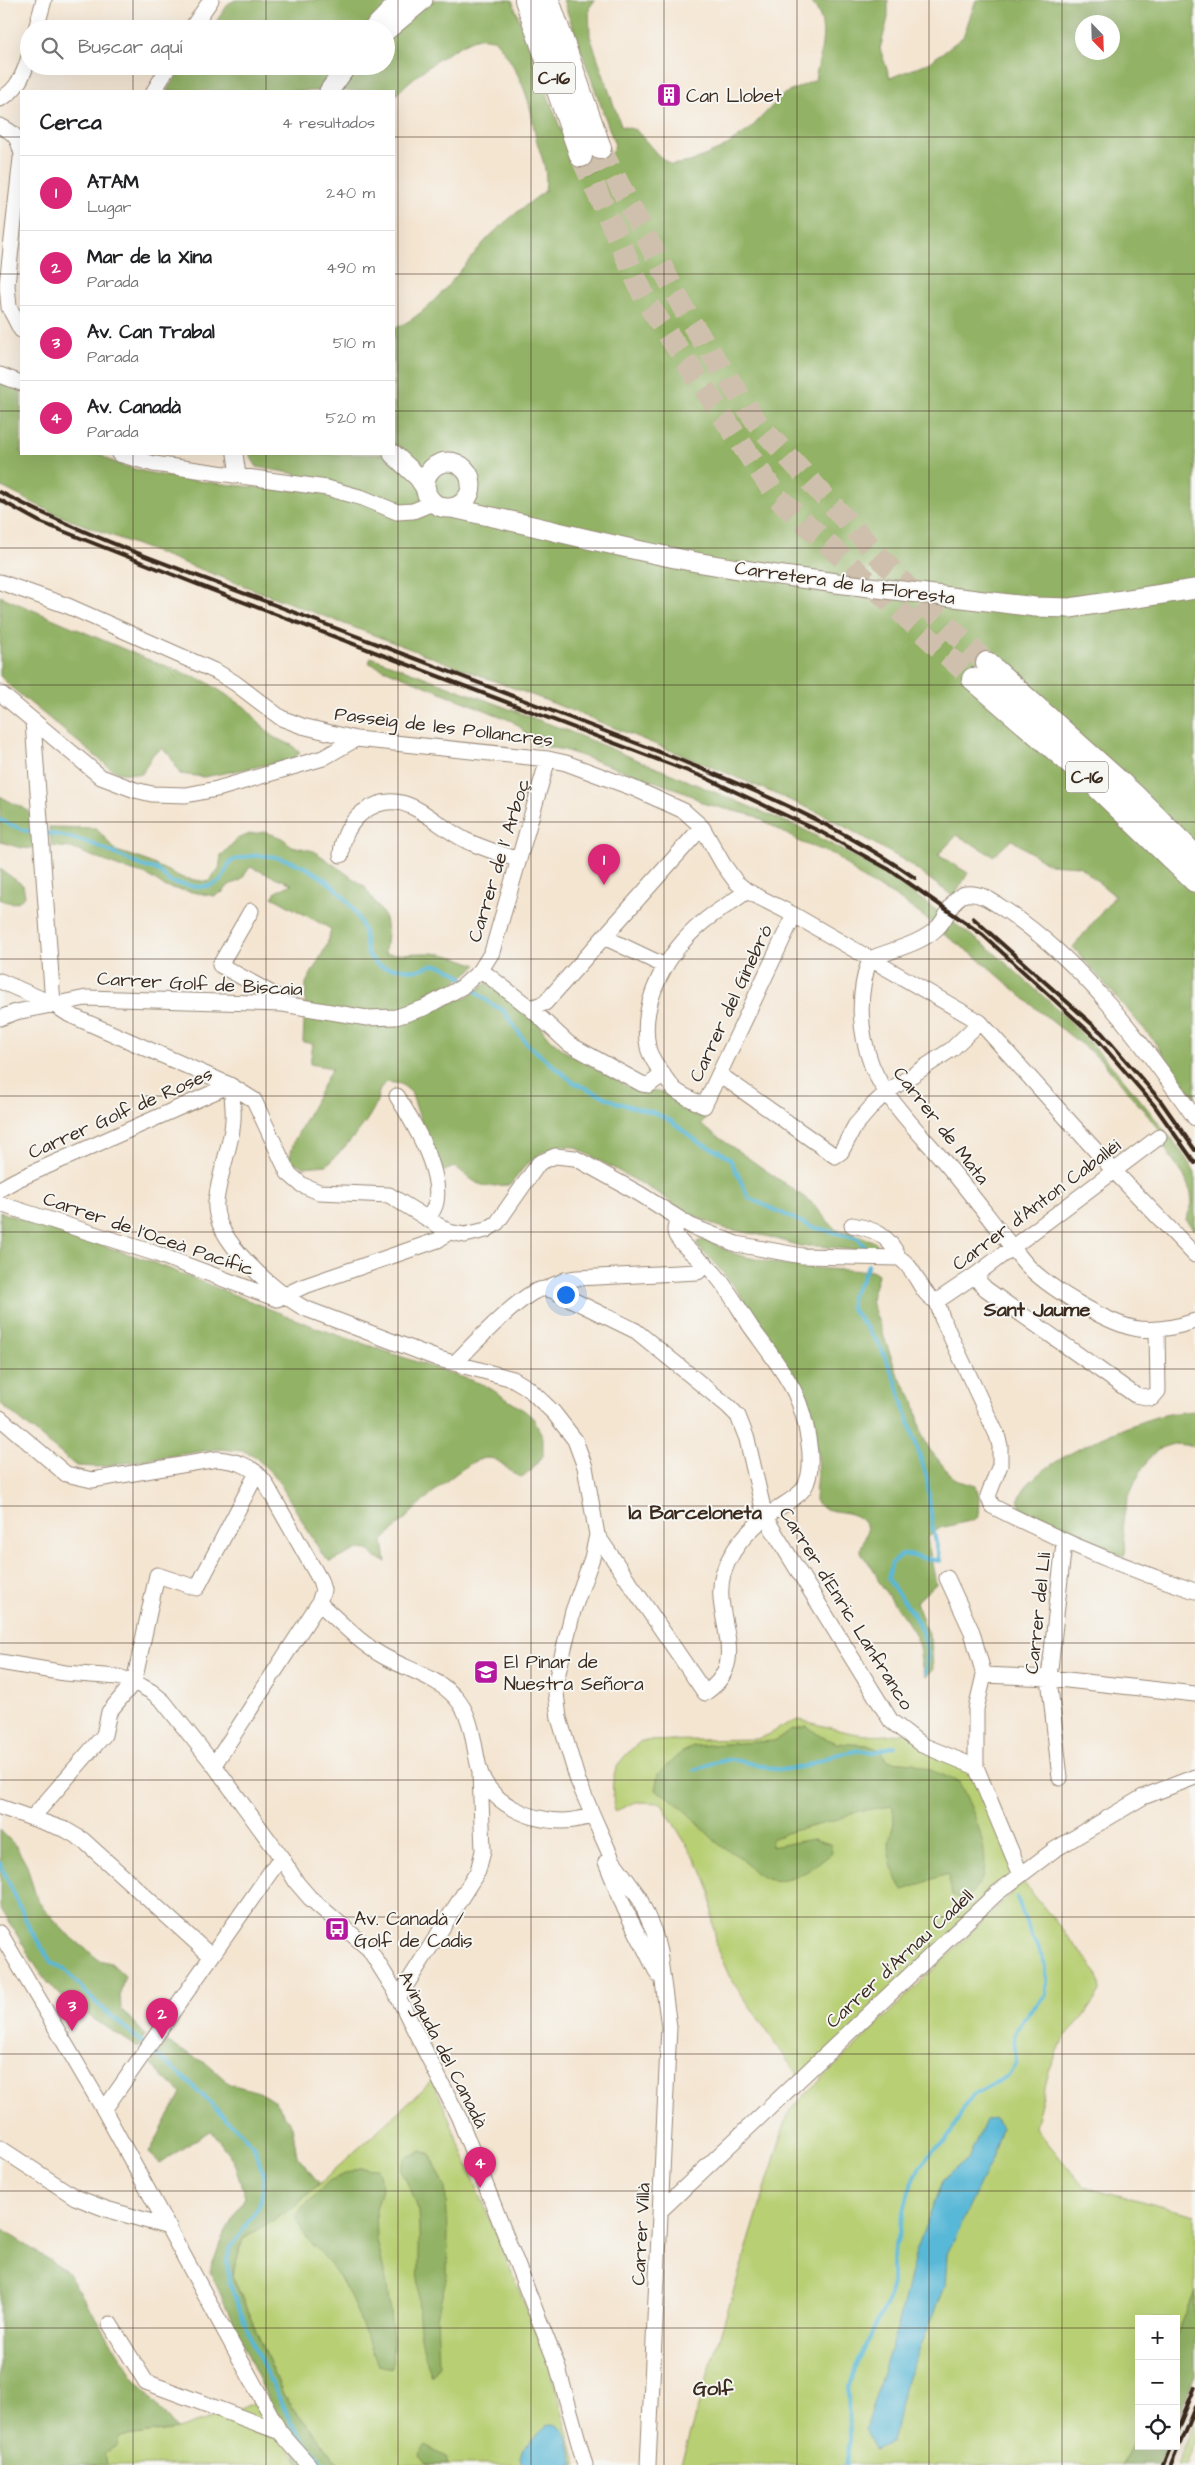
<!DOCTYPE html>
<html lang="es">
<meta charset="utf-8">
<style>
:root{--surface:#fff;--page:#f2f2f2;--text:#202124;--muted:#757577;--line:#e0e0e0;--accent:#db2777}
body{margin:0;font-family:"Architects Daughter",sans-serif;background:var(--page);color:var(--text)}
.controls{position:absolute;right:15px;bottom:15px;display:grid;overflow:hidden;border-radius:0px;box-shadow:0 5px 20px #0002}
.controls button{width:45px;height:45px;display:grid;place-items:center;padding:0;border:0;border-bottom:1px solid var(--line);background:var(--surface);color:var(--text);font:25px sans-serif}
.compass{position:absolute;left:1075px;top:15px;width:45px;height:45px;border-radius:50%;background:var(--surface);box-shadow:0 5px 20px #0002;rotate:157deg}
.you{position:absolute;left:565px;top:1294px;width:18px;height:18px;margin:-12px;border:4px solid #fff;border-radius:50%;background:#1a73e8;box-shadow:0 0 0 8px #1a73e833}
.badge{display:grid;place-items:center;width:32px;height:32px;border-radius:50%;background:var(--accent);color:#fff;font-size:16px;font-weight:700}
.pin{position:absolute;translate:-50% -41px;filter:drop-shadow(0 1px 2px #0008)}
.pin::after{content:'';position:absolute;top:26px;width:18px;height:15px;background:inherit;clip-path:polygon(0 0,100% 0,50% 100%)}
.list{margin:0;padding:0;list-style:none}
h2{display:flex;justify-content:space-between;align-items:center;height:65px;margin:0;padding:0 20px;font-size:21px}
h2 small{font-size:16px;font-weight:400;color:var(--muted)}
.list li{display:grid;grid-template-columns:32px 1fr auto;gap:15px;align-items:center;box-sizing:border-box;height:75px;padding:0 20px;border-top:1px solid var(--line)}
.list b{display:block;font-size:19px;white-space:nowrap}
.list p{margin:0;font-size:16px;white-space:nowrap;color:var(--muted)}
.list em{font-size:16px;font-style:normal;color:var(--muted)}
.icon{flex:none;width:28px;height:28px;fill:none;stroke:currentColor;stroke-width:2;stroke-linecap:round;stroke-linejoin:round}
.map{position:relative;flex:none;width:1195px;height:2465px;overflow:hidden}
.search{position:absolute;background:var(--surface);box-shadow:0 5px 20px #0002;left:20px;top:20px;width:375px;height:55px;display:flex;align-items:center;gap:12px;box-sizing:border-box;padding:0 18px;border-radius:28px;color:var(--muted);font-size:19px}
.panel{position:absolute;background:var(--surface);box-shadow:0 5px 20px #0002;left:20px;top:90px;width:375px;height:365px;border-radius:0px}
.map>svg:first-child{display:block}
</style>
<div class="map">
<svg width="1195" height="2465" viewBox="0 0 1195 2465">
<rect width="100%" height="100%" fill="#f6f6f2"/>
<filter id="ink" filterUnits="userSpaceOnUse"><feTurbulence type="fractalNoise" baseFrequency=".02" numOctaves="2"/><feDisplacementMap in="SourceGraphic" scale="10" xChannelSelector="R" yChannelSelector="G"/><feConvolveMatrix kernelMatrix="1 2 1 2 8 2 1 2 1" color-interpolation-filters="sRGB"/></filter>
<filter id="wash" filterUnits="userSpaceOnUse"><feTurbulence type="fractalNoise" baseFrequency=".0096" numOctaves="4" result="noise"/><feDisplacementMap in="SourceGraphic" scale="20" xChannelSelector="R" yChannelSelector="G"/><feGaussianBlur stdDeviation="1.12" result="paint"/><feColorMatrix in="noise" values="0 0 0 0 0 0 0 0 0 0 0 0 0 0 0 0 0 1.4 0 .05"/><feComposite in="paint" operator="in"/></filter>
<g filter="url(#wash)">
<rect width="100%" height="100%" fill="#f4e5d1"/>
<path fill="#b8cf73" stroke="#7a7c48" d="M799 1720C837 1728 865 1742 905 1732L976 1767 1021 1875 800 2079 729 1976 717 1948 712 1916 711 1893 702 1870 661 1803 636 1802 615 1811C609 1776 613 1764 641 1741L756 1739C775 1735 780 1724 799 1720Z
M1023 1882 1098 1973 1100 1992 1083 2017 1064 2038 1049 2071 1035 2127 1083 2186 1195 2215V2291L1176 2336V2319H1139V2428L1123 2465H680L789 2111Z
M433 2080 550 2366 577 2465H339L284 2396 232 2275 243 2239 293 2208Z
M256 2402 301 2465H0L119 2437 177 2429 240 2409Z
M1195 2422V2444L1186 2465H1177Z"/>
<path fill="#92b265" stroke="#666e42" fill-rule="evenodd" d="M236 0H512L573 162 584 174C601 169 608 160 615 145L563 0H595L589 8 590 36 621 126 636 130 658 155 671 165 690 162 721 149 749 130 784 94 815 80C820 53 832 21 809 0H888V18L880 49 890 78 930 62 963 37 976 0H1195V1098L1150 1036 1073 947 1115 896 1079 866 1048 864 1012 840 993 856 957 835 938 855 968 873 954 897 905 861 822 814 724 772 550 702 55 514 0 486V381L21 392V454H100C130 479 251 486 295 491L296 474 257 467 249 454H394V329C435 311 459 269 488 238 505 221 525 206 545 191 548 170 543 162 537 142 534 132 533 121 531 111 525 86 512 59 494 39 489 39 483 37 479 38 460 41 404 82 394 98V91H166L184 66H386V29H211L229 3ZM1082 22H1112V52H1082Z
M0 596 147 659 205 681 245 707 273 737 292 745 300 753 292 759 281 762 204 777 180 774 170 756 162 748 153 754 142 774 121 773 110 768 12 688 0 676Z
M371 657 568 731 801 828 886 874 990 949 1062 1013 1121 1076 1179 1148 1195 1173V1230L1186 1220 1192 1204 1191 1193 1184 1176 1166 1150 1161 1131 1100 1059 1040 1012 978 958 939 931 931 922 895 896 863 879 835 855 802 843 755 816 705 804 685 792 564 750 535 745 521 728 512 721 369 663Z
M0 796C32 815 31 803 38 844 28 854 12 844 0 842Z
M49 827 96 828 116 851 142 859 183 878 208 882 219 869 221 856 237 839 250 834 266 832 282 838 292 846 314 851 364 886 385 917 387 933 385 954C407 955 429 950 451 956 460 958 468 962 477 965L452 985 465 998 487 983 532 1015 547 1036 566 1052 629 1087 670 1094 707 1114 701 1125 811 1202 836 1230 850 1232 873 1241 888 1254 819 1246H800L766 1236 722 1228 687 1213 658 1193 575 1147 559 1146 541 1153 525 1166 510 1185C500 1185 486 1188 477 1183 469 1179 463 1171 454 1167L445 1171 437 1168 411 1092 401 1084 387 1082C376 1091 380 1094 375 1106 366 1126 342 1150 327 1165L304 1167 289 1160 294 1141 332 1068 310 1064 313 1044 303 1042 306 983 327 945 331 929 272 897 277 891 292 884 250 867 241 880 229 885 223 892 214 896 165 887 147 875 122 868 71 848 51 846Z
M0 869 23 885 25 896C17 905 10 904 0 899Z
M0 1212 147 1260 320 1329 485 1385 525 1411 533 1418 543 1437V1456L530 1472 521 1477C508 1473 501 1458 488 1458 465 1456 401 1523 383 1541L386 1562 376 1558 368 1550 358 1549 330 1562 322 1554 276 1477 253 1455 243 1451 217 1449 98 1467 76 1466 0 1403Z
M702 1240C715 1242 728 1253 742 1256 786 1267 828 1270 874 1271L878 1274C877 1285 869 1294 872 1304L897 1373 914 1401 922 1435 930 1450 955 1480 976 1486 979 1496 978 1517 974 1520 940 1528 927 1538 936 1584 916 1602 931 1642 933 1669 926 1677C920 1671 921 1646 915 1634 905 1616 891 1601 880 1584 877 1579 876 1572 872 1567 869 1563 865 1559 862 1555 857 1544 873 1534 864 1523 852 1506 823 1517 815 1500L818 1458 809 1402 739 1293 713 1261 698 1247 697 1242Z
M1195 1411V1446L1174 1444 1158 1449C1141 1464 1123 1503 1123 1526 1123 1535 1128 1547 1124 1556L1089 1544 1039 1520 1020 1507C1009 1473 1123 1427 1150 1419 1164 1414 1180 1412 1195 1411Z
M807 1726 820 1736 837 1743 867 1745 878 1749 888 1761 914 1763 959 1782C971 1805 991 1850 983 1876 981 1884 970 1894 965 1901L952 1895 948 1874C931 1878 919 1886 903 1890 895 1876 888 1862 889 1845 891 1827 897 1826 892 1806L859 1811 838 1820 792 1831 772 1839 771 1847 813 1839 830 1844 832 1853C813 1869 782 1892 757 1874 751 1870 746 1863 741 1858 735 1854 727 1850 721 1846 698 1827 683 1802 655 1790L658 1774 677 1756 692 1746 774 1741 791 1730Z
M0 1830 16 1846 27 1866 37 1900 65 1932 99 1960 111 1963 125 1976 120 1993 121 2009 145 2035 138 2048C110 2027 73 2010 50 1985 34 1967 20 1938 6 1917L0 1907Z
M166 2042 207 2064 230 2084 259 2092 275 2102 292 2126 297 2156 319 2183 293 2208 243 2239 232 2275 284 2396 339 2465H301L267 2397 210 2271 222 2238 245 2197 233 2160 211 2130 160 2163 149 2153 181 2093 151 2065Z
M422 2151 431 2155 445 2187 448 2229 447 2275 437 2317 439 2365 432 2376C409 2323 423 2267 418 2212 416 2198 406 2182 401 2169L407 2157Z
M359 2168 378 2169 382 2188 376 2209 377 2240 387 2286 393 2339 392 2368 378 2365 351 2298 339 2276 322 2254 305 2237 295 2216 329 2181Z
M0 2228 67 2272 136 2381 177 2429 119 2437 117 2446 105 2453 107 2465H0Z
M1195 2291V2376L1176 2421V2336Z
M1139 2428V2446H1165L1158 2465H1123Z
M426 2446 447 2458 449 2465H428L419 2455Z"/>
<path fill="#59b8d7" stroke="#4a717a" d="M994 2118 1002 2128 992 2159 947 2254 945 2287 905 2385 892 2442 875 2450 865 2429 898 2325 916 2251 942 2181 968 2159 985 2120Z
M552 2424C569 2425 570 2452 574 2465H524L520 2457 523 2449 547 2426Z"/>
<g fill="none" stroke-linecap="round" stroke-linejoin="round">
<path stroke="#59b8d7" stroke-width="4" d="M0 820 26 831 38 832
M45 833 69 837 95 845 145 867 156 869 170 882 197 887 209 886 221 881 230 862C277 839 347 881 363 929 368 942 362 953 376 963 380 967 388 968 394 968 401 968 409 971 417 970 423 969 429 965 435 965 446 966 458 973 465 980
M470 986 491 1004 503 1010 526 1043 573 1082 618 1103 655 1113 671 1121 698 1142 722 1153 730 1159 749 1198 812 1227 857 1238 868 1250
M868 1265 861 1281 851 1296V1308L879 1344 896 1381 927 1478 932 1524 940 1561 903 1554 892 1563 888 1578C893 1590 901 1596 908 1607 922 1627 932 1649 925 1673
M694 1770 710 1764 731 1759 781 1770 802 1767 835 1755 860 1750 874 1752 895 1746
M0 1863 30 1929 51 1962 66 1971 93 2000 145 2045
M151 2050 192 2085 253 2145 263 2173V2189L259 2206 230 2249 227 2260 229 2282 256 2351 294 2428 325 2465
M846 2465 850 2439 849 2390 857 2362 887 2303 892 2284V2262L909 2191 920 2167 933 2151 946 2142 964 2107 974 2094 1008 2076 1016 2063 1014 2035 1023 2019 1046 1995V1966L1026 1923 1017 1897"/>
</g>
</g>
<g filter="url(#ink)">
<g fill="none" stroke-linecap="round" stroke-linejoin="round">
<path stroke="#cfc0ad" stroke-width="22" stroke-dasharray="22 11" stroke-linecap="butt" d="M600 148 690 321 758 424 909 589 987 663
M581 156 647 303 777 497 973 679"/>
<defs>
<path id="minor" d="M36 29 44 0
M191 29 211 0
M154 91 169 66
M0 99C17 91 24 74 29 57
M0 126C13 132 18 137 21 151
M21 158 7 285 9 307 21 330
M0 375 21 383
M119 454 154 464 327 488 363 498 397 512 413 511 433 503
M235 454 238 475
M0 582 68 606 217 672 235 683 281 718 302 726 356 739 548 759 566 763 633 788 684 811 702 827 723 864 736 882 747 891 794 915 980 1022 1114 1171 1195 1255
M0 693 101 777 135 790 152 794 186 795 217 789 323 758 356 739
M33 722 53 1004
M341 855C342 838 349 823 363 812 403 783 429 822 465 840 482 848 501 854 519 860
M747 891C733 902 716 911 703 922 668 951 639 1001 648 1047 649 1057 667 1081 674 1089 682 1096 695 1101 704 1106L794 915
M251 911 220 965 278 997 283 1004
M604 937 665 966
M870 959C857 994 859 1032 872 1066 886 1101 923 1136 947 1165 974 1197 999 1232 1025 1263 1045 1286 1109 1325 1139 1329 1158 1331 1177 1327 1195 1321
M870 959C891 950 922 944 938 927 948 918 952 896 966 894 982 892 994 903 1007 911 1084 963 1142 1042 1195 1118
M481 970 530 1008 569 1044 642 1084 649 1085 663 1074
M0 981 53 1004 70 1015 230 1085 254 1100 288 1173 302 1185 319 1192 389 1195 449 1232 465 1235 486 1230 497 1223 539 1163 555 1156 575 1158 640 1194 691 1226 736 1244 802 1256 899 1258C916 1267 921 1297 937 1301
M530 1008 545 1003 702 827
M0 1018 16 1012 86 998 283 1004 367 1018 396 1017 424 1008 462 987 481 970 492 952 548 759
M719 1074 835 1156 841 1152 855 1126 874 1104 887 1092 952 1049 980 1022
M230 1085C241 1133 221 1158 216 1202 212 1239 275 1292 304 1308L439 1359 513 1379 528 1388 554 1413 575 1440 585 1467 597 1535 592 1558 573 1611 555 1685 559 1718 578 1781 593 1816 613 1861 639 1897 654 1932 659 1952 669 2027 648 2465
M397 1096C413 1122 442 1170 436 1202 435 1208 431 1214 427 1219
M0 1189 16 1180 230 1085
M0 1204 154 1253 277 1299 302 1287 438 1240 449 1232
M852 1225C874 1229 889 1235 899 1258
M977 1274 980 1283 986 1289 1135 1395 1152 1398 1158 1391 1157 1329
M547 1288 565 1280 577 1278 698 1272 706 1264
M937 1301 942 1318 997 1435 1000 1446V1465L988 1496 992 1506C1058 1540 1124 1568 1195 1591
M937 1301 977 1274 1159 1137
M455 1363C471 1346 516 1300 536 1291 543 1288 547 1289 554 1291L636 1331 728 1406 738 1416 747 1439 765 1517 891 1721 922 1745 976 1767
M0 1418 66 1474 92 1480 217 1459C236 1461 252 1465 264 1481L320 1580 323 1590 319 1603 214 1765
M597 1535 705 1693C753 1661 711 1617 723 1574 732 1545 753 1525 777 1509 786 1503 798 1497 804 1488 818 1466 805 1415 795 1393 783 1369 766 1348 751 1327 739 1309 729 1290 715 1274 704 1261 686 1251 677 1237 673 1231 676 1224 678 1219
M947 1578 972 1632 984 1675 976 1709V1767L1021 1875
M319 1603C339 1621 360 1643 383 1656 406 1669 437 1677 455 1697 473 1716 473 1744 479 1768 488 1803 530 1821 563 1821 573 1821 583 1818 593 1816
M0 1662 65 1673 118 1677 134 1682 152 1692 163 1701 214 1765 281 1857 297 1883 310 1898 369 1949 394 1989 459 2118 557 2365 585 2465
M984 1675 1049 1678 1195 1694
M1060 1778 1049 1678 1064 1543
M0 1807 66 1830 83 1840 211 1956
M32 1818 104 1735 109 1712 134 1682 157 1575 197 1588 257 1473
M606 1862 625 1909 658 1975
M0 1933 104 2110 280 2432 309 2465
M398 1998 478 1871 483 1851 480 1773
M104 2110 281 1857
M0 2148 75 2197 106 2209 169 2227
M661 2210 997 1893 1054 1850 1143 1797 1195 1777
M110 2324 146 2382 280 2432"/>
<path id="major" d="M386 31 423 0
M329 91 347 66
M393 454 418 477 426 489
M425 485a23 23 0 1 1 46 0a23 23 0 1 1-46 0Z
M451 508C535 525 617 548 702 563 811 582 924 593 1035 607L1070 608 1195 589"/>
<path id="highway" d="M526 0 581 156
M548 0 600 148
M375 29 403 0
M987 663 1135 796 1195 856
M973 679 1088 778 1195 881"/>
</defs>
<use href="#minor" stroke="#988878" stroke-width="17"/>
<use href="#major" stroke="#988878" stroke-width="21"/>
<use href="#highway" stroke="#988878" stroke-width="24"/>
<use href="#minor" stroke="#fff" stroke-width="15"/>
<use href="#major" stroke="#fff" stroke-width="19"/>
<use href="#highway" stroke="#fff" stroke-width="22"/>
<path stroke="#3b2a1e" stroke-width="4" d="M0 492C81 534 168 565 254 597 378 645 503 691 628 740 725 777 829 818 915 878
M0 500 40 522 209 589 706 778 819 831 890 870 983 935 1097 1039 1154 1105 1195 1163
M973 918 1102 1033 1160 1100 1195 1150
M1176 2433 1195 2387
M1163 2465 1171 2446
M1171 2465 1195 2407"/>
</g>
</g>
<path fill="none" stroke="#3b2a1e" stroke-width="1" stroke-opacity="0.55" d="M133 0V29M266 0V29M398 0V2465M531 0V2465M664 0V2465M797 0V2465M929 0V2465M1062 0V2465M133 66V91M266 66V91M0 137H21M394 137H1195M0 274H21M394 274H1195M0 411H21M394 411H1195M133 454V2465M266 454V2465M0 548H1195M0 685H1195M0 822H1195M0 959H1195M0 1096H1195M0 1232H1195M0 1369H1195M0 1506H1195M0 1643H1195M0 1780H1195M0 1917H1195M0 2054H1195M0 2191H1195M0 2328H1139M1176 2328H1195"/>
<defs>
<symbol id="building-square" viewBox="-11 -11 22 22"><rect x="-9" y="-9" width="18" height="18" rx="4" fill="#b5179e" stroke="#f6f6f2"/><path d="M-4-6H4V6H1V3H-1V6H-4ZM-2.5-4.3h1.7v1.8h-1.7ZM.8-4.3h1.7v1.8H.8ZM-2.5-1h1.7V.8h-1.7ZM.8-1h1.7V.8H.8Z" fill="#fff"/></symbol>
<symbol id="school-square" viewBox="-11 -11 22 22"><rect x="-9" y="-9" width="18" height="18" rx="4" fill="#b5179e" stroke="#f6f6f2"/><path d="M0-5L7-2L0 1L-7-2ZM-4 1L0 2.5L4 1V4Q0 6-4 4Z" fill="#fff"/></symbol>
<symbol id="bus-square" viewBox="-11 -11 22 22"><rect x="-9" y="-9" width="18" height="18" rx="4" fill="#b5179e" stroke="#f6f6f2"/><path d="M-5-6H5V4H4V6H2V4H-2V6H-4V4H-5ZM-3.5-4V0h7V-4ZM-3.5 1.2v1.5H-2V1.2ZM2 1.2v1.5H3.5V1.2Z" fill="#fff"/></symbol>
</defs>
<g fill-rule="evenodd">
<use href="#building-square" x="655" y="81" width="28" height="28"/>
<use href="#school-square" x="472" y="1658" width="28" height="28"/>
<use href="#bus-square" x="323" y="1915" width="28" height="28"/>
</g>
<g text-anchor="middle" stroke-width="4" stroke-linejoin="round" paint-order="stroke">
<g fill="#f6f6f2" stroke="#73675e" stroke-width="1">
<rect x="533" y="62.5" width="42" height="31" rx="4"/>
<rect x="1066" y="761.5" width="42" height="31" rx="4"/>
</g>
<g font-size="18" font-weight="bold" fill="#3b2a1e">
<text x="554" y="84">C-16</text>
<text x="1087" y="783">C-16</text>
</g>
<g font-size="19" fill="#3b2a1e" stroke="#f6f6f2" text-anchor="start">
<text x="686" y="102">Can Llobet</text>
<text x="504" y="1668">El Pinar de<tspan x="504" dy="22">Nuestra Señora</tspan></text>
<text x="354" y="1925">Av. Canadà /<tspan x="354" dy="22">Golf de Cadis</tspan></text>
</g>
<g font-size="19" fill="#3b2a1e" stroke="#f6f6f2">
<text transform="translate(845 582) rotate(8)" y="7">Carretera de la Floresta</text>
<text transform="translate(444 726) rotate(7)" y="7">Passeig de les Pollancres</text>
<text transform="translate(498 860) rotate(-73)" y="7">Carrer de l' Arboç</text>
<text transform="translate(200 983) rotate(3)" y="7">Carrer Golf de Biscaia</text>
<text transform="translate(730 1003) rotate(-65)" y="7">Carrer del Ginebró</text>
<text transform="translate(120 1112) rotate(-24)" y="7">Carrer Golf de Roses</text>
<text transform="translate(942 1125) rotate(52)" y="7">Carrer de Mata</text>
<text transform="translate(1036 1204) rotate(-37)" y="7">Carrer d'Anton Caballéi</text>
<text transform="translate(149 1233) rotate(19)" y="7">Carrer de l'Oceà Pacífic</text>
<text transform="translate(847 1608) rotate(58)" y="7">Carrer d'Enric Lanfranco</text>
<text transform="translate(1037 1613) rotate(-84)" y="7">Carrer del Lli</text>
<text transform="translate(899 1958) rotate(-43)" y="7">Carrer d'Arnau Cadell</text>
<text transform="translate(444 2049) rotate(63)" y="7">Avinguda del Canadà</text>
<text transform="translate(640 2234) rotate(-87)" y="7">Carrer Villà</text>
</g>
<g font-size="20" font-weight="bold" fill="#3b2a1e" stroke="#f6f6f2">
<text x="1037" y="1316">Sant Jaume</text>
<text x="695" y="1519">la Barceloneta</text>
<text x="713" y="2395">Golf</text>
</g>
</g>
</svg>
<div class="controls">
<button>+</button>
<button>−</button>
<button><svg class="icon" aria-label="locate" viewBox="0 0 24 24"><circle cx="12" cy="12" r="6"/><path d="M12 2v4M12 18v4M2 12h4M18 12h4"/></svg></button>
</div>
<svg class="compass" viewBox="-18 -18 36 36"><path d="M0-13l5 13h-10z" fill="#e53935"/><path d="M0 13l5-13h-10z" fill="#757577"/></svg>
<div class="you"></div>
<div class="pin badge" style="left:604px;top:885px">1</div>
<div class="pin badge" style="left:162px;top:2039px">2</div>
<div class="pin badge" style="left:72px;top:2031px">3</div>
<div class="pin badge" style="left:480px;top:2188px">4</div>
<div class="search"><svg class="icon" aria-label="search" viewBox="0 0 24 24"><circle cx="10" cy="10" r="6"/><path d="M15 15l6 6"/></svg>Buscar aquí</div>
<section class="panel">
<h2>Cerca<small>4 resultados</small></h2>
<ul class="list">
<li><span class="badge">1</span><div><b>ATAM</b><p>Lugar</p></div><em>240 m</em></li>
<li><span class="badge">2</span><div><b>Mar de la Xina</b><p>Parada</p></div><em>490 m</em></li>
<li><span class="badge">3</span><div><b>Av. Can Trabal</b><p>Parada</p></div><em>510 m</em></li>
<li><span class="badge">4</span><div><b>Av. Canadà</b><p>Parada</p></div><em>520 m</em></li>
</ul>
</section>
</div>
